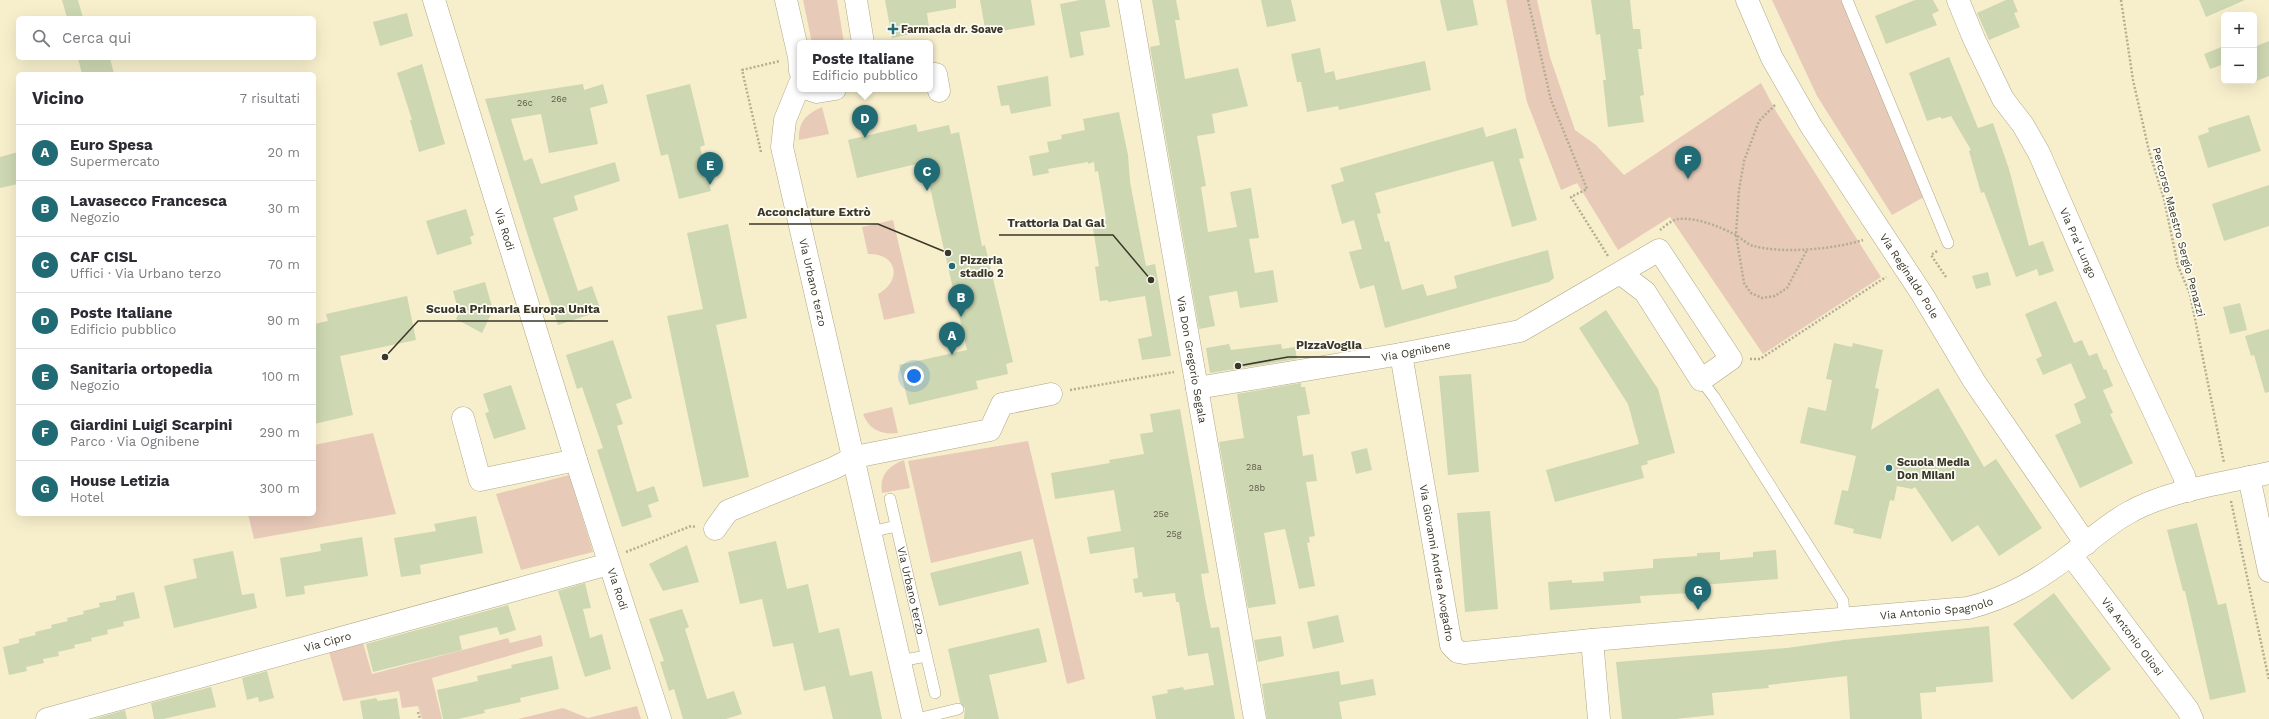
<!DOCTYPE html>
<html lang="it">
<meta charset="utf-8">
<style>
:root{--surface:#fff;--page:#f7f7f7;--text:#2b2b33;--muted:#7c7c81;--line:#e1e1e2;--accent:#216b74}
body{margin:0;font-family:"Work Sans",sans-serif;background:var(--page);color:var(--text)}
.controls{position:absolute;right:12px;top:12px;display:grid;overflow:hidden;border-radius:6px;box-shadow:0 4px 16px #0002}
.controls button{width:36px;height:36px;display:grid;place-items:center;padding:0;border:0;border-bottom:1px solid var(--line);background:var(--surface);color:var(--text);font:20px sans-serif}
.you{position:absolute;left:914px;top:376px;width:14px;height:14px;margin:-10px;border:3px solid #fff;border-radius:50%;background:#1a73e8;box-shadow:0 0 0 6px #1a73e833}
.badge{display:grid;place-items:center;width:26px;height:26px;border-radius:50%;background:var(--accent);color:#fff;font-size:13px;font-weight:700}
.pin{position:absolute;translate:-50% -33px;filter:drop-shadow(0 1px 2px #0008)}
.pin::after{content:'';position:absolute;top:21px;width:14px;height:12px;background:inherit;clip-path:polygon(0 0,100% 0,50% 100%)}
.popup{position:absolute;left:797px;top:40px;width:136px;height:52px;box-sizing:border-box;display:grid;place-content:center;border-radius:6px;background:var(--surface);filter:drop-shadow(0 1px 3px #0005);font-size:13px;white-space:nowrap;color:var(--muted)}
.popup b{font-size:15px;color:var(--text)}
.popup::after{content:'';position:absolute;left:50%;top:100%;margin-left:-8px;border:8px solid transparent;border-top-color:var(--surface)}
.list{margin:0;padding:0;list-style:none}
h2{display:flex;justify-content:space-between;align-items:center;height:52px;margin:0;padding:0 16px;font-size:17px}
h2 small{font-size:13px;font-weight:400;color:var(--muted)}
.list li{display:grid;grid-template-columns:26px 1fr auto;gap:12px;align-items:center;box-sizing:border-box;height:56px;padding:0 16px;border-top:1px solid var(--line)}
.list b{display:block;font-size:15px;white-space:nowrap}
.list p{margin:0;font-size:13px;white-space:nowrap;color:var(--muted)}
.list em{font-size:13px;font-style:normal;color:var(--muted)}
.icon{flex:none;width:22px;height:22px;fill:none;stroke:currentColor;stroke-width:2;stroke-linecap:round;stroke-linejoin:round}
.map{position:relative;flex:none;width:2269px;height:719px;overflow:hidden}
.search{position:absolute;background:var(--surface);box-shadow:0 4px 16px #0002;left:16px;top:16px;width:300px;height:44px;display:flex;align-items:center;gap:10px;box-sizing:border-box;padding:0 14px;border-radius:6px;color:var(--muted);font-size:15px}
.panel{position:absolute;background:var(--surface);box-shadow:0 4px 16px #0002;left:16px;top:72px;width:300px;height:444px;border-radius:6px}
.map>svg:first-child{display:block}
</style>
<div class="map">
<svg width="2269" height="719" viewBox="0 0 2269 719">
<rect width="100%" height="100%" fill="#f7efcc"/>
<path fill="#e8cab8" d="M803 0H837L844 43H812Z
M1506 0H1537L1550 57 1575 130 1596 145 1624 175 1761 83 1777 113 1881 277 1763 354 1670 217 1618 250 1577 183 1561 190 1527 102Z
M1772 0H1841L1924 197 1892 215 1817 96Z
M822 107 829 134 799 140C798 122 806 114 822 107Z
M893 220 915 313 884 320 878 294C903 280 897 253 868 254L862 227Z
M892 407 898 433C882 435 869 430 863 414Z
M373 433 396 514 254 539 248 514H314V445Z
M1028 441 1085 679 1067 684 1033 539 931 563 908 461Z
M904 460 910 488 882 493C879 476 888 466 904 460Z
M569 475 593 552 521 570 496 494Z
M541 635 543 646 432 678 442 719H422L418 706 402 708 399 691 343 701 329 652 363 643 372 674 508 638 510 643Z
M637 706 641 719H518L563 708 588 718Z"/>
<path fill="#cdd7b1" d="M62 0H78L83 18H67Z
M885 0H956V8L927 13 929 28 911 31V34L892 38Z
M980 0H1031L1035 25 986 34Z
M1080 0H1105L1110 27 1080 32 1084 55 1070 58 1060 4Z
M1152 0H1176L1180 20H1175L1185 79 1238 68 1248 106 1212 114 1215 133 1197 136 1206 186 1201 187 1205 212 1208 232 1237 227 1230 192 1251 188 1259 238 1249 239 1255 273 1273 270 1278 302 1240 308 1237 291 1209 296 1215 326 1199 329 1150 47 1160 45Z
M1261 0H1291L1296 21 1267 27Z
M1440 0H1473L1478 25 1447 31Z
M1591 0H1630L1633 29H1640L1642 49H1638L1644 95 1640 96 1644 122 1608 127 1603 80H1606L1600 34 1596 35Z
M1915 0H1933L1939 11 1932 14 1937 25 1886 44 1875 16Z
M2006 0H2013L2018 12 2014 13 2020 27 1989 40 1977 13Z
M2199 0H2245L2206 17Z
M407 13 413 36 380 46 373 22Z
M2269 41V76L2254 82V47Z
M2224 46V64L2210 69 2204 54Z
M1320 48 1325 73 1334 71 1336 80 1425 61 1431 90 1339 110 1338 106 1307 112 1301 82H1297L1291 54Z
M1949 57 1978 128 1993 123 2009 169 2029 246 2043 241 2054 271 2039 276 2037 269 2016 277 1984 192 1981 193 1969 151 1971 150 1951 116 1942 119 1940 117 1927 121 1909 73Z
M78 58H110L114 74H82Z
M422 64 445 144 419 152 410 120H412L397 73Z
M1048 76 1051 106 1011 114 1009 105 1001 106 997 86Z
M583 84 584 90 603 84 608 103 590 108 598 144 549 153 541 114 511 119 524 161 532 158 541 184 615 162 620 181 574 196 578 210 553 218 578 291 592 286 601 311 558 325 532 249 485 99Z
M690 84 705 145 700 147 711 191 679 199 668 154 661 156 646 95Z
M1119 112 1128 155 1130 182 1146 266 1155 264 1171 356 1142 360 1138 339 1152 336 1145 296 1108 302V300L1100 301 1095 267 1099 266 1092 222 1106 219 1098 171 1095 172 1094 162 1088 164V162L1048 169 1049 173 1033 176 1029 156 1049 152 1047 142 1062 139 1061 135 1085 130 1083 119Z
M2249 115 2261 151 2208 168 2198 136 2209 132 2208 128Z
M916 124 918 132 949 125 951 134 959 132 982 246 985 245 1013 362 1006 364 1008 374 976 381 978 389 909 405 899 365 967 350 935 210 925 162 857 178 848 140Z
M1483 127 1486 137 1516 128 1524 158 1519 159 1537 220 1512 227 1493 161 1375 193 1381 213 1377 214 1385 242 1389 241 1402 290 1423 284 1427 296 1457 288 1454 276 1548 250 1554 278 1549 282 1385 328 1374 285 1360 289 1349 252 1362 249 1354 220 1342 224 1331 185 1344 181 1340 168Z
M18 152V184L0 188V157Z
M2269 185V226L2224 241 2212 204Z
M466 209 474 235 470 237 472 244 437 255 426 221Z
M728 224 747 318 716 325 749 477 703 487 667 316 703 309 687 233Z
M1988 272 1991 285 1976 289 1972 276Z
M485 282 493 310 482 333 456 319 459 313 453 291Z
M407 296 416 340 340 356 353 415 314 424V324L328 321 326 314Z
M2056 301 2074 343 2082 340 2089 356 2097 353 2104 370 2106 369 2113 386 2103 390 2113 413 2110 414 2133 463 2080 488 2055 435 2081 423 2074 404 2086 398 2071 363 2043 375 2036 359 2042 356 2025 314Z
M2240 303 2247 330 2230 334 2223 307Z
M1606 310 1658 389 1675 453 1647 461 1648 464 1641 466 1644 478 1555 502 1546 470 1639 444 1628 404 1579 328Z
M2269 329V392L2265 393 2254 355 2251 356 2245 336Z
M613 340 632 398 616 404 623 424 617 426 637 492 654 486 659 501 648 505 652 517 622 527 597 450 603 448 582 387 577 389 566 355Z
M1834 343 1852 347 1853 343 1883 350 1875 388 1879 389 1871 430 1938 388 1984 467 1996 459 2042 528 1999 556 1978 525 1952 542 1915 487 1912 489 1897 486 1894 501 1890 500 1881 539 1853 533 1854 529 1834 524 1842 490 1848 491 1856 456 1800 443 1808 407 1826 411 1832 380 1826 379Z
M1229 344 1231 350 1281 344 1282 349 1295 347 1297 359 1210 373 1206 348Z
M1471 374 1479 472 1448 475 1439 376Z
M1301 383V387H1305L1310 414 1297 416 1303 456 1313 454 1317 481 1306 482 1315 536 1309 537 1310 542 1307 543 1315 586 1299 589 1285 529 1264 533 1276 604 1248 608 1219 442 1244 438 1237 394Z
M511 385 526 429 494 439 485 413 489 412 483 394Z
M1180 409 1209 573 1201 574 1205 598 1211 628 1219 627 1235 719H1156L1152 696 1168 693 1167 690 1183 687 1184 690 1214 685 1208 653 1188 656 1179 602H1176L1175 593 1143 597 1142 592 1135 593 1133 579 1138 578 1134 547 1090 554 1087 537 1121 531 1114 490 1055 499 1051 473 1110 463 1109 460 1144 454 1140 434 1153 432 1150 414Z
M1367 448 1372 470 1356 474 1351 452Z
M1490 511 1498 609 1465 612 1457 513Z
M476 516 483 553 420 565 421 574 401 577 394 538 436 531 434 524Z
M2197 523 2218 605 2226 603 2246 692 2210 700 2185 591H2183L2167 530Z
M362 537 368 576 304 586 305 594 286 597 280 558 321 551 320 544Z
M776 541 787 589 808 584 819 633 839 628 850 676 872 671 882 719H833L825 686 804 691 793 643 773 647 762 599 740 604 728 552Z
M687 545 699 582 663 591 649 564Z
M1776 550 1778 579 1689 586 1690 593 1640 596 1641 603 1550 610 1548 582 1572 580V583L1604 581 1603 572 1653 568V559L1697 556V553L1720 552V560L1753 557V552Z
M233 551 242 595 254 593 257 608 174 628 164 586 197 578 193 559Z
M1021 551 1029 584 939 606 930 573Z
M585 583 591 608 583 609 590 638 602 634 611 669 585 677 558 591Z
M134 592 140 618 123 622 124 626 107 630 108 634 91 638 92 641 74 645 75 648 58 652 59 656 43 659 44 663 26 667 27 671 9 675 3 647 19 643V639L36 635 35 632 52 628 51 625 68 621 67 618 84 614 83 611 100 607 99 603 116 600V596Z
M2054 593 2111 669 2072 700 2013 624Z
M508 605 516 630 500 635 497 627 459 636 462 650 373 672 366 644Z
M682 609 689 627 685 629 707 699 734 691 742 714 726 719H683L674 689 669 691 660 662 664 661 649 619Z
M1338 615 1344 642 1313 649 1307 622Z
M1989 626 1993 682 1936 687V692L1920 693 1922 719H1850L1847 676 1768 685 1769 688 1712 693 1714 715 1675 719H1622L1616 662 1787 648 1844 640Z
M1039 628 1047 662 989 675 999 719H964L965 708 960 702 948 649Z
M1281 636 1284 656 1258 662 1254 640Z
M552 656 559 689 520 698 521 702 484 710 485 713 458 719H443L437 690 478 681 477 676 512 668 511 665Z
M267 671 274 698 259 702 258 697 247 700 242 678Z
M1339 671 1341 685 1373 679 1376 695 1339 702 1342 719H1267L1262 684Z
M211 687 216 707 163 719H154L151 703Z
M376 698 378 701 397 698 400 719H363L360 701Z
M125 710 127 719H94Z"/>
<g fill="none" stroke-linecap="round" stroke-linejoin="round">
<defs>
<g id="service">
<path d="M1847 0 1948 243"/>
<path d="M1701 380 1714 397 1843 601 1844 619"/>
<path id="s1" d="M890 499 935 693"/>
<path d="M871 532 896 526"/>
<path d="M900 661 926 656"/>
<path d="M917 719 958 709"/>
</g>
<g id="minor">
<path id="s2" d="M434 0 576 460 660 719"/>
<path d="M856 0 863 43"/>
<path id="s3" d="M1129 0 1255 719"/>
<path id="s4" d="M1747 0 1772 58 1811 126 1922 294 1974 381 2086 544"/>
<path id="s5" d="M1958 0 1974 39 2003 99 2023 125 2039 153 2127 354 2184 476 2188 491"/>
<path d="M930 74H936L939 91"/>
<path d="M808 89 817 92 835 89"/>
<path id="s6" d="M1401 354 1451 645 1458 652 1464 653 1592 640 1968 608C2008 598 2040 579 2072 554 2091 540 2108 524 2128 513 2168 490 2225 483 2269 473"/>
<path id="s7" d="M1197 388 1401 354 1520 331 1659 250 1731 359 1701 380 1645 292 1620 273"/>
<path d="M463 418 480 480 576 460"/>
<path d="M2249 477 2269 571"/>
<path d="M715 529 728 511 834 468 855 457 990 430 1002 404 1051 394"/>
<path id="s8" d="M2071 555 2188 710 2192 719"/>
<path d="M1592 640 1599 719"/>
<path id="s9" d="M47 719 609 564"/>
</g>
<g id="tertiary">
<path d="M786 0 799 57 800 71"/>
<path id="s10" d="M800 83 785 120 782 147 913 719"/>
</g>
</defs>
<use href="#service" stroke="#aea685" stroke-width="12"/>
<use href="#minor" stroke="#aea685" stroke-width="23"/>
<use href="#tertiary" stroke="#aea685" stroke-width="23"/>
<path stroke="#b3ad92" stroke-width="2.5" stroke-dasharray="2 2" stroke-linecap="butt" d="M1528 0 1551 100 1587 189 1571 197 1608 256
M2121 0 2133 80 2149 151 2164 199 2178 266 2190 294 2224 463
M1775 105 1759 121 1744 161 1739 190 1736 235 1744 283 1751 293 1762 298 1775 296 1787 288 1807 250
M761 152 742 70 780 61
M1660 230C1665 226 1672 220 1678 219 1697 217 1720 227 1736 235 1742 239 1748 245 1754 246 1783 254 1835 249 1863 240
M1937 251 1931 255 1946 277
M1750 359H1760L1886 277
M1070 390 1174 372
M2231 501 2269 680
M626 552 691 526 696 527
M418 712 420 719"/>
<use href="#service" stroke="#fff" stroke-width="11"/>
<use href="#minor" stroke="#fff" stroke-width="22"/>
<use href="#tertiary" stroke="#fff" stroke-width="22"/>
</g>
<g fill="#216b74" stroke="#fdfcf5" stroke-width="1.5">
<path d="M891 23h4v4h4v4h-4v4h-4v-4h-4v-4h4z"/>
<circle cx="952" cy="266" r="4"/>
<circle cx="1889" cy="468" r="4"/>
</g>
<g text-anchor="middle" stroke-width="3.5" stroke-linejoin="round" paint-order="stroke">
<g font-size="9" fill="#5f5f4b">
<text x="559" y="102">26e</text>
<text x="525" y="106">26c</text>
<text x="1254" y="470">28a</text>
<text x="1257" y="491">28b</text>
<text x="1161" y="517">25e</text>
<text x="1174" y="537">25g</text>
</g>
<g font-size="11" font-weight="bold" fill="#3a3729" stroke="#fdfcf5" text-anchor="start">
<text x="901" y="33">Farmacia dr. Soave</text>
<text x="960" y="264">Pizzeria<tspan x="960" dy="13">stadio 2</tspan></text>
<text x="1897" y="466">Scuola Media<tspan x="1897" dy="13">Don Milani</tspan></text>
</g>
<g font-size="11" fill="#3a3729" stroke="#fdfcf5">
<text dy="4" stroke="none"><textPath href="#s2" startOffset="240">Via Rodi</textPath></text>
<text transform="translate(2179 232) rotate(75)" y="4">Percorso Maestro Sergio Penazzi</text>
<text dy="4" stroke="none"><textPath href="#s5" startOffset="272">Via Pra' Lungo</textPath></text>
<text dy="4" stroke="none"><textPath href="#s4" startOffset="321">Via Reginaldo Pole</textPath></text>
<text dy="4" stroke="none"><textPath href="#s10" startOffset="206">Via Urbano terzo</textPath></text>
<text dy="4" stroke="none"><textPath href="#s7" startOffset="222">Via Ognibene</textPath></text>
<text dy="4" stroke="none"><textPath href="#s3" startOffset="365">Via Don Gregorio Segala</textPath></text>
<text dy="4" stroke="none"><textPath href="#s6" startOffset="212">Via Giovanni Andrea Avogadro</textPath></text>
<text dy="4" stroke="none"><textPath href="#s2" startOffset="617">Via Rodi</textPath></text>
<text dy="4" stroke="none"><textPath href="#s1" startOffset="94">Via Urbano terzo</textPath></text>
<text dy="4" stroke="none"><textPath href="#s6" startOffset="786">Via Antonio Spagnolo</textPath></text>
<text dy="4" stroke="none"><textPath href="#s8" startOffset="102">Via Antonio Oliosi</textPath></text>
<text dy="4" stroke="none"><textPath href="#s9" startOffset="291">Via Cipro</textPath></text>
</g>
</g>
<path fill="none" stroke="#3a3729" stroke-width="1.5" d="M948 253L878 224H749M1151 280L1113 235H999M385 357L418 321H608M1238 366L1288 357H1370"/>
<g fill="#3a3729" stroke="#fdfcf5" stroke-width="1.5">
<circle cx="948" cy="253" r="4"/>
<circle cx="1151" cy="280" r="4"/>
<circle cx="385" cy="357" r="4"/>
<circle cx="1238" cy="366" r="4"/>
</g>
<g font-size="12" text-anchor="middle" font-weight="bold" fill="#3a3729" stroke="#fdfcf5" stroke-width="3.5" stroke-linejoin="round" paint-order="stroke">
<text x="814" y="216">Acconciature Extrò</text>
<text x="1056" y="227">Trattoria Dal Gal</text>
<text x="513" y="313">Scuola Primaria Europa Unita</text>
<text x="1329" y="349">PizzaVoglia</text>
</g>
</svg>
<div class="controls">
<button>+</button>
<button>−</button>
</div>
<div class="you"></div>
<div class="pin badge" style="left:952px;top:355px">A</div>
<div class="pin badge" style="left:961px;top:317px">B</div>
<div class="pin badge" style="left:927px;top:191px">C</div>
<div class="pin badge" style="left:865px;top:138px">D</div>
<div class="popup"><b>Poste Italiane</b>Edificio pubblico</div>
<div class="pin badge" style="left:710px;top:185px">E</div>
<div class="pin badge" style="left:1688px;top:179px">F</div>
<div class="pin badge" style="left:1698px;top:610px">G</div>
<div class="search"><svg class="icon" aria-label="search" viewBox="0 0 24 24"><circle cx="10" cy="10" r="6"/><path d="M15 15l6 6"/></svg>Cerca qui</div>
<section class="panel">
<h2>Vicino<small>7 risultati</small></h2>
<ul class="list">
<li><span class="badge">A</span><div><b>Euro Spesa</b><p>Supermercato</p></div><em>20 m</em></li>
<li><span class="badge">B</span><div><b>Lavasecco Francesca</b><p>Negozio</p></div><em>30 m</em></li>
<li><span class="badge">C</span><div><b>CAF CISL</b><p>Uffici · Via Urbano terzo</p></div><em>70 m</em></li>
<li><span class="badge">D</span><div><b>Poste Italiane</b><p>Edificio pubblico</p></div><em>90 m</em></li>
<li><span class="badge">E</span><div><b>Sanitaria ortopedia</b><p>Negozio</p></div><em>100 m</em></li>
<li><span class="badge">F</span><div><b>Giardini Luigi Scarpini</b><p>Parco · Via Ognibene</p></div><em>290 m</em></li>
<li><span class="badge">G</span><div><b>House Letizia</b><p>Hotel</p></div><em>300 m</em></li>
</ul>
</section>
</div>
